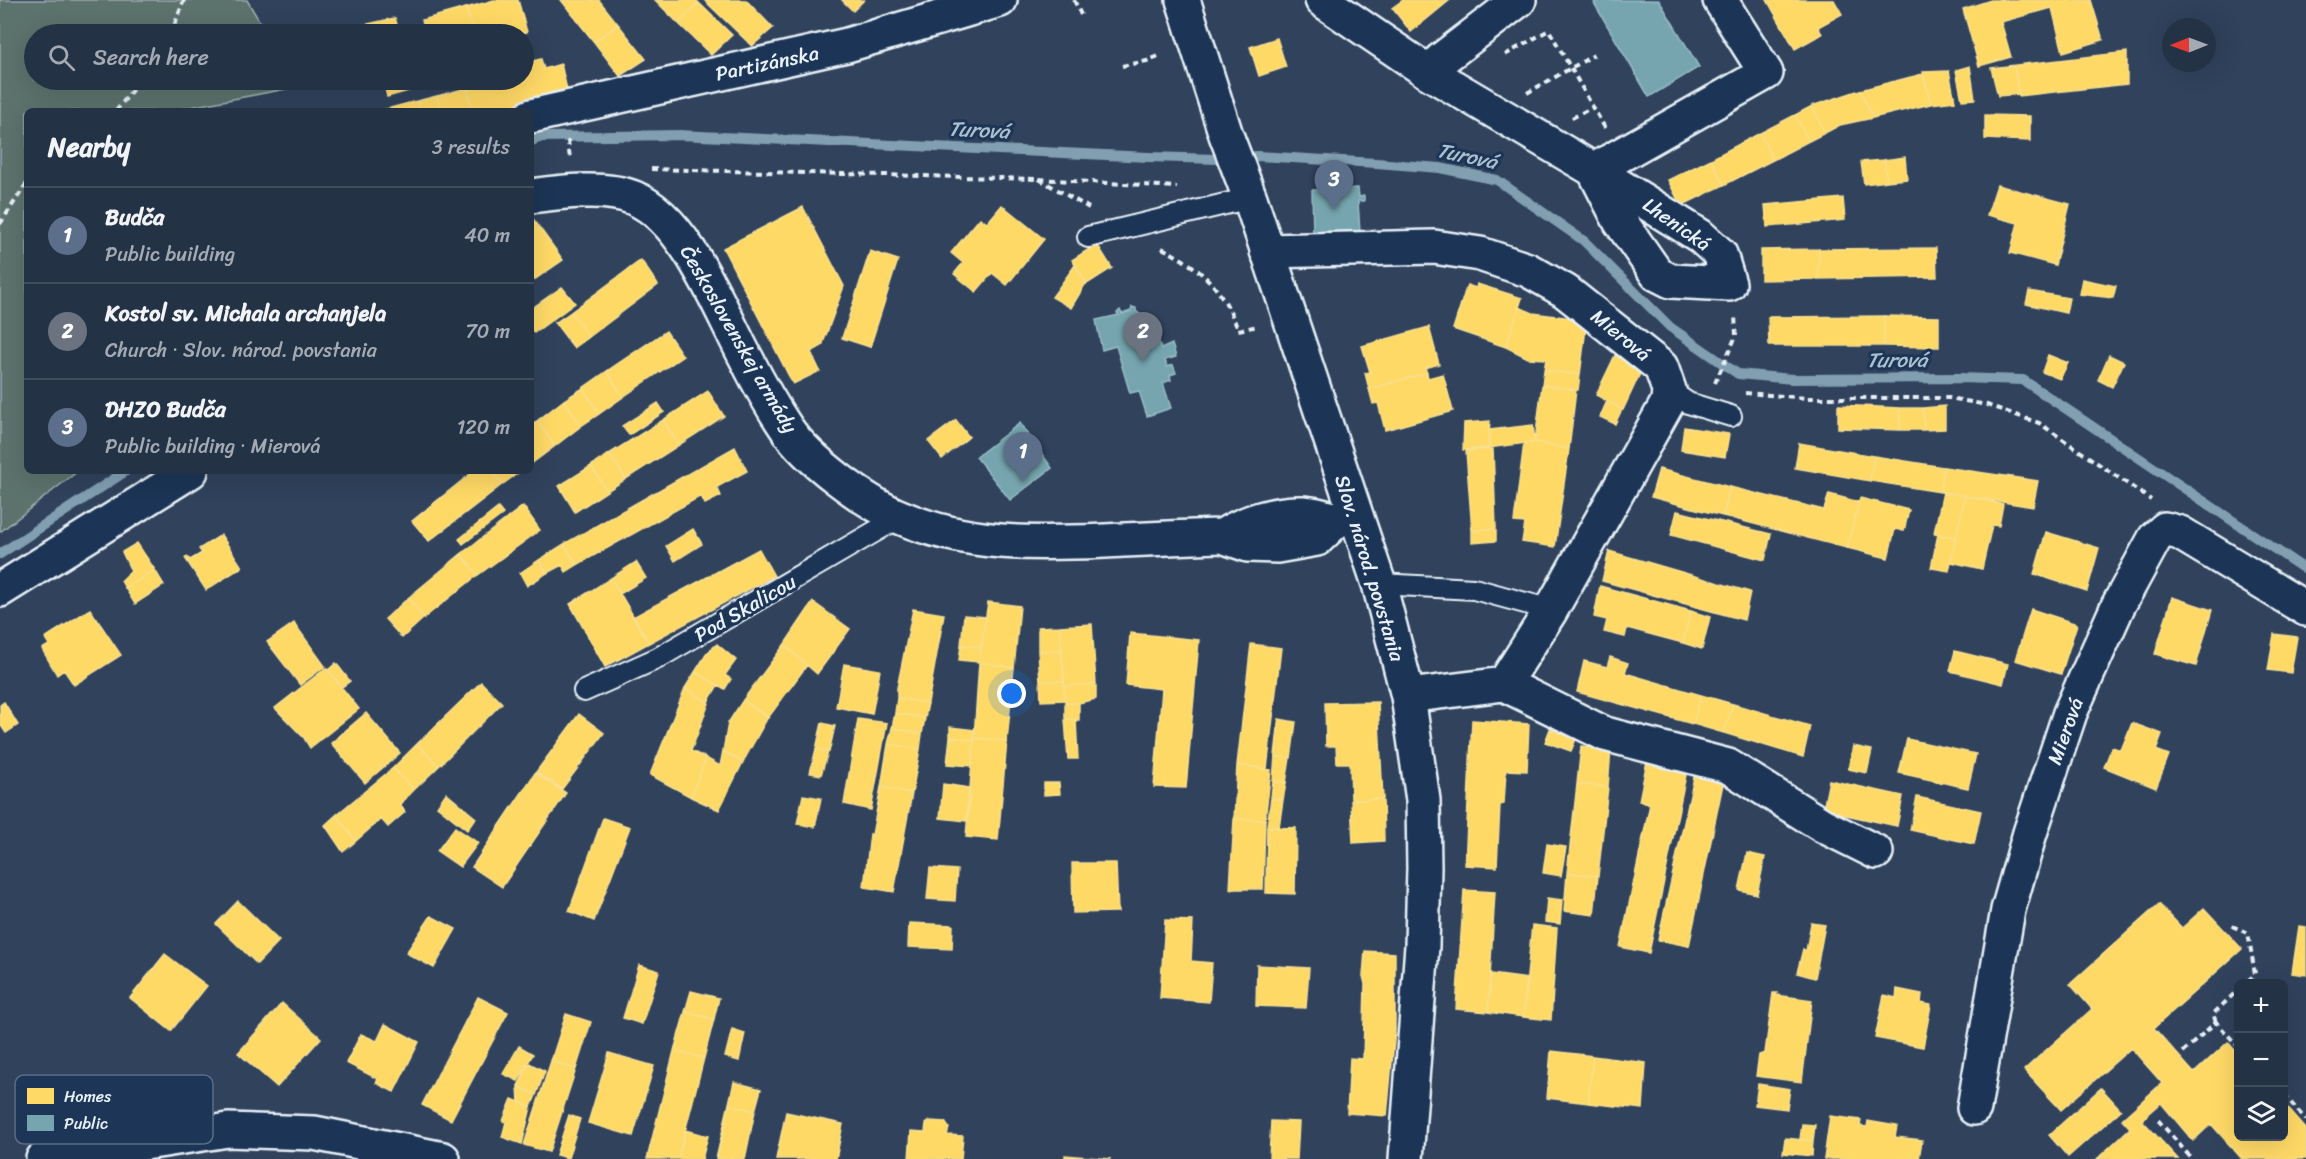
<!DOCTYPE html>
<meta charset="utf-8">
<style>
:root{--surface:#243245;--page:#303e50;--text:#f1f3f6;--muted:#a3aab3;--line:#414d5e;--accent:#8bbbb9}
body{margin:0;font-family:Sriracha,sans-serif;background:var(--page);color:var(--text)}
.controls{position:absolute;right:18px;bottom:18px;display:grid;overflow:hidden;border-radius:9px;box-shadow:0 6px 24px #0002}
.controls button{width:54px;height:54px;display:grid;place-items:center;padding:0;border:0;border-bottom:2px solid var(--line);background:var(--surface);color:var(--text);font:30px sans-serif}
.compass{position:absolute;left:2162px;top:18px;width:54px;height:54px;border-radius:50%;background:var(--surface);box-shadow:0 6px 24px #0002;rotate:269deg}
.you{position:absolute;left:1012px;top:694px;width:21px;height:21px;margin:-15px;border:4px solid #fff;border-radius:50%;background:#1a73e8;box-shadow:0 0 0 9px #1a73e833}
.badge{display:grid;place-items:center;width:39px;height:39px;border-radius:50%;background:var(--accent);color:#fff;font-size:20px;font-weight:700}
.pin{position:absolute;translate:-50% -50px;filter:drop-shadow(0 2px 3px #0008)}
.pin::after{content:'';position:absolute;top:32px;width:21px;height:18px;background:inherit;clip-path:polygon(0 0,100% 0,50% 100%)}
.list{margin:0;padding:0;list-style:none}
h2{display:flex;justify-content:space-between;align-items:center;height:78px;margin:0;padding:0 24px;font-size:26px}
h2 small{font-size:20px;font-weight:400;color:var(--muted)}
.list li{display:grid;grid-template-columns:39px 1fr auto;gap:18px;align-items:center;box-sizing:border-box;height:96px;padding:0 24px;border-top:2px solid var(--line)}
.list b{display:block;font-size:22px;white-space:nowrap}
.list p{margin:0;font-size:20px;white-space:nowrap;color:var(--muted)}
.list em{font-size:20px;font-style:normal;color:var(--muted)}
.icon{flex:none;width:33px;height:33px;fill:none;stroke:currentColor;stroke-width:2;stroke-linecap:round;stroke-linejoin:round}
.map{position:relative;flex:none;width:2306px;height:1159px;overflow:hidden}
.search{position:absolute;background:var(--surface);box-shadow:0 6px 24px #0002;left:24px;top:24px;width:510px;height:66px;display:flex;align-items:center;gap:15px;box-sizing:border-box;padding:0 21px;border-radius:33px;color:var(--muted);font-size:22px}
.panel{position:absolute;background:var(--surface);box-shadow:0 6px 24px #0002;left:24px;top:108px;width:510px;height:366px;border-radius:9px}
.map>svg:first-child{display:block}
</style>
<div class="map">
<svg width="2306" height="1159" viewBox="0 0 2306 1159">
<rect width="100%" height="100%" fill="#30425c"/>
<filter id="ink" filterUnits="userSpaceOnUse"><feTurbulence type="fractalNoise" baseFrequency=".0167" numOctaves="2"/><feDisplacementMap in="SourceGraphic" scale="12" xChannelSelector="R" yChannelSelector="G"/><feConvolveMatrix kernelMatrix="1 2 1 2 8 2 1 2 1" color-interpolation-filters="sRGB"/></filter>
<g filter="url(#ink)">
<path fill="#5c726d" stroke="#a2b2b2" stroke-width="1.5" d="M0 0H247L267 34H34V80H293L297 87 169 111H27V471H78L0 532Z"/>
<path fill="#ffd966" stroke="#f8e092" stroke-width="1.5" d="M494 0H518L527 32 518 34H474L466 8Z
M561 0H599L618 24 594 42Z
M655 0H696L699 3 678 23Z
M704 0H746L773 28 752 46Z
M842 0H864L853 11Z
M1403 0H1450L1411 32 1392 8Z
M1767 0H1834L1842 14 1818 27 1822 34 1795 49Z
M1991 0H2091L2103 40 2063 52 2052 8 2001 22 2011 57 1979 66 1963 9Z
M699 3 732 35 711 55 678 23Z
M466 8 474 34H426L422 20Z
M395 18 400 34H365L363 25Z
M618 24 646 59 620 76 594 42Z
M1277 38 1286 67 1259 76 1250 47Z
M2127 52V84L2019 96 2014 66 1991 68Z
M541 59 544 69 561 64 568 94 493 111H473L467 88 502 80H524V63Z
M1970 66 1975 99 1962 100 1956 70Z
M2014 66 2019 94 1998 96 1991 68Z
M1949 71 1955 101 1931 104 1923 72Z
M1923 74 1931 104 1873 118 1860 90Z
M369 80H397L371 86Z
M397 80H410L412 90 387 97 384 83Z
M467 88 473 111H441L437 96Z
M1860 90 1873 118 1840 125 1825 133 1812 106Z
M437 96 441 111H420L417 101Z
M417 101 420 111H379Z
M1812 106 1825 133 1809 141 1795 115Z
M1795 115 1809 141 1773 160 1760 133Z
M1985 115 2030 116V141L1985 139Z
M1760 133 1773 160 1724 185 1711 159Z
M1905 157 1907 179 1887 181 1884 160Z
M1711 159 1724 185 1681 206 1668 180Z
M1884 160 1887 181 1864 184 1861 162Z
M1997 185 2070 204 2055 265 2010 253 2018 223 1987 215Z
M1843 198 1845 220 1767 227 1765 205Z
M1002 205 1044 239 1007 285 992 273 976 292 954 274 963 263 951 253 980 218 987 223Z
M803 207 844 286 822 346 811 352 820 371 793 384 723 248Z
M531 216 563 260 531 282Z
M1097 244 1112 268 1087 284 1072 260Z
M1936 248 1937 277 1818 279 1819 249Z
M1819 249 1818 279 1761 280V250Z
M870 251 898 260 870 347 842 338Z
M641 260 658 285 589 337 571 312Z
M1075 265 1086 283 1071 308 1052 297Z
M2082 279 2116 286 2113 298 2079 294Z
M1477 284 1522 298 1506 347 1453 329 1467 285 1476 288Z
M562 287 575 303 534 333 531 329V309Z
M2029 291 2069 298 2066 313 2026 304Z
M1519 307 1533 313 1587 320 1580 375 1544 370 1546 359 1528 358 1506 347Z
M571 312 589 337 574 348 555 323Z
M1884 316 1939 317V347L1884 346Z
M1884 316V346H1769L1768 317Z
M1429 327 1439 364 1425 368 1427 373 1369 389 1365 373 1370 372 1362 346Z
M666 331 683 356 623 397 607 371Z
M1618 349 1644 365 1623 410 1596 395Z
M2048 355 2068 363 2060 379 2042 372Z
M2109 355 2124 362 2112 387 2098 380Z
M1544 370 1580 375 1578 390 1542 385Z
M607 371 623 397 599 414 583 388Z
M1427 373 1428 378 1443 374 1453 411 1385 430 1378 403 1373 404 1369 389Z
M1542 385 1576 390 1569 449 1535 442Z
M583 388 599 414 581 426 564 400Z
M708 391 724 416 679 445 663 420Z
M564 400 581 426 555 446 537 421Z
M1607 401 1622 409 1615 424 1600 417Z
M658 403 664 412 629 435 622 426Z
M1838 405 1900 408V430L1838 428Z
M1945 406V429L1924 430 1923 408Z
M1900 408H1923L1924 430H1900Z
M663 420 679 445 626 479 609 454Z
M956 420 969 437 942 459 928 441Z
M537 421 555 446 531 464V426Z
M1490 421 1488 448 1463 450 1464 423Z
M1533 425 1535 442 1488 448 1490 430Z
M1684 427 1729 434 1725 457 1681 450Z
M1535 442 1569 449 1555 547 1522 542 1525 523 1514 522 1524 443Z
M1799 443 1874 456 1870 481 1795 468Z
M735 447 747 471 717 487 721 496 705 504 701 496 577 565 564 544Z
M1493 449 1496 528 1472 531 1466 451Z
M609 454 626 479 607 491 591 466Z
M1874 456 1944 467 1940 492 1870 481Z
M591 466 607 491 575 512 559 486Z
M1944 467 2038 481 2033 507 1940 492Z
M1659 469 1730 487 1723 516 1651 497Z
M474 471H492L503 484 429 541 412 521Z
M492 471H521L503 484Z
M1730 487 1824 510 1829 494 1859 502 1847 548 1723 516Z
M1943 492 1965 496 1956 538 1934 533Z
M1965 496 2003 504 1999 526 1992 525 1982 569 1951 562Z
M1860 498 1909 510 1904 531 1895 529 1888 558 1847 548Z
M523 506 540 530 478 575 461 554Z
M498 508 503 514 463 544 459 539Z
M1677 511 1771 534 1765 560 1671 535Z
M1496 528V541L1472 543V531Z
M693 529 702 544 675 561 666 546Z
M2046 532 2099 548 2087 591 2034 574Z
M1938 534 1956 538 1949 571 1931 568Z
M221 535 242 567 206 590 185 558 187 557 190 560 202 553 199 549Z
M137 543 155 570 125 588 121 581 131 571 122 552Z
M564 544 577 565 566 572 562 565 547 573 539 560Z
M759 549 774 576 649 643 633 617Z
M1609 551 1750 592 1744 620 1602 581Z
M461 554 478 575 424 618 408 598Z
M539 560 547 573 527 586 520 573Z
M636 562 646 578 620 594 611 578Z
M155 570 164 585 135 604 125 588Z
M611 578 649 643 605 667 570 604Z
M1600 586 1691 611 1683 643 1627 628 1625 637 1604 632 1607 620 1594 617Z
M2172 597 2212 610 2196 666 2155 654Z
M408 598 424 618 402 638 385 619Z
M813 602 850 629 817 674 784 645Z
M988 602 1020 606 1014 668 979 662Z
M90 609 121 655 74 685 64 670 57 675 42 649 49 645 45 638Z
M913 609 944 614 928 703 897 698V688Z
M2031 609 2077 624 2061 674 2015 660Z
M1691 611 1710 617 1702 649 1683 643Z
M964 615 986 617 981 647 961 645Z
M294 623 325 666 300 685 267 642Z
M1092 624 1096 684 1064 686 1060 626Z
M1060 626 1062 650 1038 651V627Z
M1130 633 1199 640 1186 788 1154 787 1162 689 1126 685Z
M2274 634 2297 637 2291 673 2268 670Z
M717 644 736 660 725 675 731 679 725 689 695 672 707 653Z
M1251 644 1281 648 1267 769 1237 765Z
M784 645 807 665 768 718 743 700Z
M961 645 981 647 979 662 959 660Z
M1062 650 1064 681H1040L1038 651Z
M1955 651 2008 664 2003 684 1950 671Z
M1610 657 1628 663 1625 673 1701 695 1693 724 1577 692 1584 661 1607 667Z
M979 662 1014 668 1007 741 974 738Z
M336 663 350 681 342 687 328 670Z
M844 664 880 670 872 714 836 707Z
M326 668 359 709 310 748 304 738 275 708Z
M695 672 718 685 708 702 685 688Z
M1040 681H1064L1065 700 1041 701Z
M481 682 502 703 439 766 417 744Z
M1096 684V699L1079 703H1065L1064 686Z
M685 688 709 703 691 751 706 758 691 797 650 775Z
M1701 695 1733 704 1724 733 1693 724Z
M897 698 928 703 925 718 895 713Z
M743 700 768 717 743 762 723 751 728 723Z
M4 702 18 725 6 733 0 724V705Z
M1378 702 1383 799 1351 800 1350 763H1337L1336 746H1326L1325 703Z
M1065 703H1079V720L1065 719Z
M1733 704 1810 726 1803 757 1724 733Z
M366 713 400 753 365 783 331 743Z
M895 713 925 718 922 734 892 728Z
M579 714 604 733 562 789 536 772Z
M858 719 887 723 871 810 844 804Z
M1065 719 1076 720 1078 759H1068Z
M1279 719 1296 722 1291 758 1275 756Z
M1472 720 1529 724 1527 771 1506 770 1504 804 1500 805 1497 867 1465 865Z
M822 723 835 726 829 752 816 749Z
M2132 723 2162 734 2156 750 2169 755 2156 788 2104 767 2112 747 2121 750Z
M950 727 975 730 974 740 950 737Z
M892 728 922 734 920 749 888 744Z
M1550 729 1576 739 1571 751 1545 742Z
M950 737 974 740 972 766 947 764Z
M974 738 1007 741 998 840 966 837Z
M1907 739 1976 754 1968 788 1899 773Z
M417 744 439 766 414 790 393 768Z
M888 744 920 749 912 793 881 787Z
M1581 746 1611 749 1608 787 1577 784Z
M1853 746 1872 750 1867 773 1848 769Z
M816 749 828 752 821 775 810 773Z
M723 751 743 762 719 810 691 797 706 758 720 766Z
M1275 756 1290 758 1286 783 1273 781Z
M1647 761 1687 770 1649 953 1620 947 1650 804 1639 801Z
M1237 765 1271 770 1265 820 1234 819Z
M393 768 414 790 400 804 405 812 388 827 381 819 356 841 336 815Z
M535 773 566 793 502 887 472 867Z
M1695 773 1724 779 1689 946 1658 940Z
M1829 780 1903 796 1897 826 1823 810Z
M1273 781 1286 783 1283 800 1271 798Z
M1044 783H1059L1060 794 1044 795Z
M943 784 969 788 966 821 940 818Z
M1577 784 1608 787 1598 876 1567 873Z
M881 787 912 793 894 892 864 887 870 834 872 835Z
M446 793 476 818 467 830 437 806Z
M803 795 821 798 815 827 797 824Z
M1917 797 1981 811 1974 844 1910 830Z
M1271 798 1283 800 1279 827H1267Z
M1383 799 1384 841 1353 843 1351 800Z
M336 815 356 841 343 852 325 825Z
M603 818 630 827 594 921 569 911Z
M1234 819 1265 820 1263 889H1230Z
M455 827 478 843 460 867 437 851Z
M1267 827 1296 828 1295 894 1266 893Z
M1547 844 1566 847 1561 876 1543 873Z
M1747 853 1765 857 1757 894 1739 890Z
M1072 863H1116L1118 912 1073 913Z
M930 868 957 870 955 901 927 899Z
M1567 873 1598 876 1594 915 1564 911Z
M1464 890 1495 892 1488 1012 1456 1009Z
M1547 898 1562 900 1560 924 1545 922Z
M238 901 279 941 257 964 216 924Z
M2159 904 2182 928 2204 908 2242 949 2154 1028 2194 1073 2228 1042 2238 1054V1136H2284V1104L2306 1129V1159H2242L2211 1124 2193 1141 2161 1103 2142 1120 2178 1159H2097L2130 1128 2122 1119 2162 1083 2131 1048 2061 1110 2024 1070 2092 1009 2070 984Z
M431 916 456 929 434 968 406 953Z
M1165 920 1193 921 1191 961 1212 963 1209 1002 1160 998Z
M909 923 953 925 952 949 908 947Z
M1811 923 1825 925 1815 978 1797 973 1803 949 1806 951Z
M1532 925 1557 928 1551 1020 1523 1017Z
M2299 926 2306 927V975L2292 973Z
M1365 951 1395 953V1030L1387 1116 1347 1113 1350 1058 1363 1059 1365 984 1363 976Z
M165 954 207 986 171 1031 130 998Z
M639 965 659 971 642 1024 623 1018Z
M1257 965 1309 968 1306 1008 1256 1006Z
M1491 974 1528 979 1523 1017 1488 1012Z
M1897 989 1922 994 1921 1003 1931 1005 1923 1047 1875 1038 1884 995 1896 998Z
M691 991 719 998 714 1019 685 1012Z
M1773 993H1777L1776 995 1812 1000 1802 1082 1756 1076 1759 1055 1765 1053Z
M478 997 508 1012 451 1120 422 1105Z
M282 1003 321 1038 277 1087 238 1053Z
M685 1012 714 1019 704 1058 674 1051Z
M566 1014 591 1022 576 1069 551 1061Z
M385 1024 419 1042 394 1092 376 1083 378 1079 346 1063 361 1034 377 1041Z
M732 1029 745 1033 739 1061 725 1057Z
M519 1046 533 1054 518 1081 503 1074Z
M674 1051 704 1058 678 1159H647Z
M1551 1051 1593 1056 1588 1103 1547 1098Z
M609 1053 654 1066 633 1136 588 1123Z
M1593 1056 1646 1063 1643 1109 1588 1103Z
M551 1061 576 1069 549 1152 524 1145Z
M529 1063 545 1071 536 1095 518 1086Z
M734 1082 761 1089 755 1111 729 1105 717 1159H716Z
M1758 1084 1790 1089 1787 1109 1755 1105Z
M518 1086 536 1095 531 1107 519 1102Z
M2101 1088 2121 1110 2068 1157 2049 1135Z
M512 1099 531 1107 522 1144 502 1137 506 1122 503 1121Z
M729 1105 755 1111 745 1159H717Z
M786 1112 843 1124 836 1159H776Z
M569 1115 580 1119 568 1158 556 1155Z
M1830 1116 1861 1120 1860 1126 1867 1127 1868 1121 1897 1126 1895 1137 1922 1140 1919 1159H1824Z
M930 1121 945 1122 949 1128 947 1135 963 1136 961 1159H909L911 1131 925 1132 926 1124Z
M1271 1121 1299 1122 1297 1159H1269Z
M1802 1124 1815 1125 1813 1141 1800 1139Z
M685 1130 708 1136 702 1159H678Z
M1785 1138 1813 1141 1812 1156 1783 1153Z
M1065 1155 1111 1159H1065Z"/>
<path fill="#76a5af" stroke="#98bcc5" stroke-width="1.5" d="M1599 0H1659L1699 67 1649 97 1594 3Z
M1358 188 1359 197 1364 196V201H1358L1360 233 1313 235 1312 190Z
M1132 307 1136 308V311L1143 317 1146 314 1148 316 1145 319 1149 332 1156 330 1161 349 1172 344 1176 357 1165 360 1167 367 1173 365 1176 373 1170 375 1171 380 1163 383 1171 408 1147 416 1139 391 1130 393 1116 346 1102 350 1096 320 1119 315 1117 313 1120 310 1122 314 1131 311Z
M1020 423 1052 468 1010 500 976 457Z"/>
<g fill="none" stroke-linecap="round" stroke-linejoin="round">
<path stroke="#819fb1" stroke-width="10" d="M531 141 542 137 679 135 1149 157 1217 159 1257 156 1376 163 1440 168 1497 180 1584 241 1670 327 1738 374 1792 379 1959 378 2023 380 2306 570
M0 554 126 471"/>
<defs>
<path id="service" d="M1088 237 1250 198
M1669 390 1688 403 1731 416
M1379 584 1474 589 1551 610
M584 691 658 658 900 517"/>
<path id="minor" d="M1322 0 1428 72 1594 170 1620 221 1657 274 1671 281 1729 284 1720 254 1700 236 1594 170 1766 73 1720 0
M1428 72 1442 59 1519 0
M531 116 847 45 1000 0
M1267 251 1434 247 1480 254 1528 270 1565 291 1661 367 1669 390 1668 402 1551 610 1504 684 1408 696
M1504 684 1605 734 1728 766 1822 825 1876 852
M1974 1108 2008 910 2030 833 2070 713 2118 606 2155 538 2165 529 2180 533 2306 609
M43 1159 228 1130 314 1133 443 1159"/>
<path id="tertiary" d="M1183 0 1226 135 1250 198 1379 584 1408 696 1423 800 1424 868 1422 946 1406 1159
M531 196C560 192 606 186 634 198 687 220 720 310 746 358 758 382 772 407 787 429 808 460 865 502 900 517 967 546 1034 544 1105 541 1144 539 1183 537 1222 536L1248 545 1277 546 1317 539 1337 520
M1222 536C1245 522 1275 512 1303 513 1325 514 1328 523 1353 516
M0 590 191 471"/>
</defs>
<use href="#service" stroke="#e8f1f8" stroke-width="24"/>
<use href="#minor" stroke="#e8f1f8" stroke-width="38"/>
<use href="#tertiary" stroke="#e8f1f8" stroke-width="38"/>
<path stroke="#e8f1f8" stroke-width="4" stroke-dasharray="6 4.5" stroke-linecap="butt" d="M1074 0 1081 15
M171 34 184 0
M1505 55 1549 30 1605 128
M1122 66 1147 61 1159 56
M1527 93 1594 55
M116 111 140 80
M1572 118 1593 107
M568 140 570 160
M651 169 1038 179 1177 187
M1039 179 1089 208
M0 224 27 183
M1162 248C1201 268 1223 288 1238 330L1258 326
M1715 383 1736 336 1735 314
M1745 393 1807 398H1949L1987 405 2039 423 2151 500
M2232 926 2248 933 2255 974 2245 984
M2216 1022 2213 1014 2238 990
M2183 1052 2216 1022 2238 1046
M2284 1095 2306 1120
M2158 1120 2192 1159"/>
<use href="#service" stroke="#1d3557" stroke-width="20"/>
<use href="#minor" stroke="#1d3557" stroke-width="33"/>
<use href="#tertiary" stroke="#1d3557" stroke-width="33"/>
</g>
</g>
<g text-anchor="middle" stroke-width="6" stroke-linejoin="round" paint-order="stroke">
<g font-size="20" fill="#e8f1f8" stroke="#1d3557">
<text transform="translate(767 63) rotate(-12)" y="7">Partizánska</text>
<text transform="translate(1677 224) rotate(35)" y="7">Lhenická</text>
<text transform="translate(1621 335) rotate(39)" y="7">Mierová</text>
<text transform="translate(739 339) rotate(60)" y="7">Československej armády</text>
<text transform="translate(1370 568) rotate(73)" y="7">Slov. národ. povstania</text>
<text transform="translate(745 608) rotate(-30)" y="7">Pod Skalicou</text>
<text transform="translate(2065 731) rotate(-70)" y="7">Mierová</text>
</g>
<g font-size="21" font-style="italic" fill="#acc1ce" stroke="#1d3557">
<text transform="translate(979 130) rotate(3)" y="7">Turová</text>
<text transform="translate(1467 156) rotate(12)" y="7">Turová</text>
<text x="1897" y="367">Turová</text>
</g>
</g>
<rect x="15" y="1075" width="198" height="69" rx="9" fill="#1d3557" stroke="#5a6d87" stroke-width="1.5"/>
<rect x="27" y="1088" width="27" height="16" fill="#ffd966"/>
<rect x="27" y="1115" width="27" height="16" fill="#76a5af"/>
<g font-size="16" fill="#e8f1f8">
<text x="64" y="1102">Homes</text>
<text x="64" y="1129">Public</text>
</g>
</svg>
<div class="controls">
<button>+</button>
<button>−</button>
<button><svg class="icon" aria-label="layers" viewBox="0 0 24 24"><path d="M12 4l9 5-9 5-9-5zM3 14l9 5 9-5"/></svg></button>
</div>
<svg class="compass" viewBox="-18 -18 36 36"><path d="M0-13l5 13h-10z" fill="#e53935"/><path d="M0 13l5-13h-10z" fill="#a3aab3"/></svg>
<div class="you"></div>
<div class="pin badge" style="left:1023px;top:482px;background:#5c6f8a">1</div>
<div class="pin badge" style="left:1143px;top:362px;background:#6b7280">2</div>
<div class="pin badge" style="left:1334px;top:210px;background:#5c6f8a">3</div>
<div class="search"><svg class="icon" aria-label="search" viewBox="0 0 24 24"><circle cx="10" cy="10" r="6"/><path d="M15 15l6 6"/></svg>Search here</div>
<section class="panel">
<h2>Nearby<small>3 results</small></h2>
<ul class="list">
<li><span class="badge" style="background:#5c6f8a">1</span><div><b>Budča</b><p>Public building</p></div><em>40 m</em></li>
<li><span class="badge" style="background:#6b7280">2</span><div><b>Kostol sv. Michala archanjela</b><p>Church · Slov. národ. povstania</p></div><em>70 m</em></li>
<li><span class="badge" style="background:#5c6f8a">3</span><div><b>DHZO Budča</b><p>Public building · Mierová</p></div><em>120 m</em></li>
</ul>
</section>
</div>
